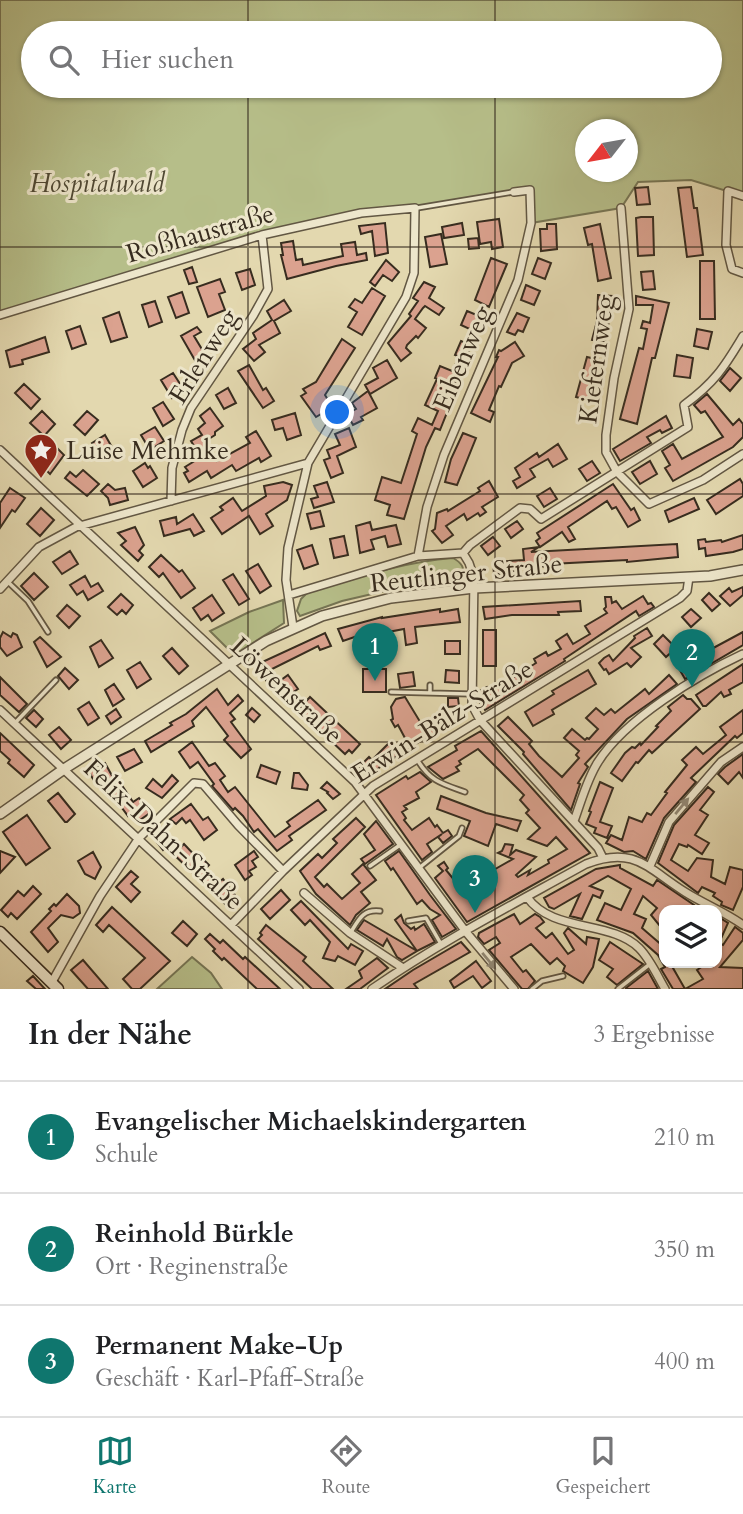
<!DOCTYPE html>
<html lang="de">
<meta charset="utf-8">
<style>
:root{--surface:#fff;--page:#f6f6f6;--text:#202124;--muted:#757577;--line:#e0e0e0;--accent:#0f766e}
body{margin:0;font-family:Cardo,serif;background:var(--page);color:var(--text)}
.controls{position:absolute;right:21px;bottom:21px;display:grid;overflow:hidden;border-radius:14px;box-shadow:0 2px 5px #0004}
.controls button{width:63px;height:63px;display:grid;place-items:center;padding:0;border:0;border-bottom:2px solid var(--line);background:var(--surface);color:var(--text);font:35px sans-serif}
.compass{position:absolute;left:575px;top:119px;width:63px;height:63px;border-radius:50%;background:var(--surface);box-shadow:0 2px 5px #0004;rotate:239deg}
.you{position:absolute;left:338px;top:413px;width:24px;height:24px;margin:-18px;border:5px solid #fff;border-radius:50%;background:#1a73e8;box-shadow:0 0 0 10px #1a73e833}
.badge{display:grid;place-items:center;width:46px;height:46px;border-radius:50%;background:var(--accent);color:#fff;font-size:23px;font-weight:700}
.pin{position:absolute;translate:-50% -58px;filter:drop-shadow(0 2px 4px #0008)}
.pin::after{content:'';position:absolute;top:37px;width:24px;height:21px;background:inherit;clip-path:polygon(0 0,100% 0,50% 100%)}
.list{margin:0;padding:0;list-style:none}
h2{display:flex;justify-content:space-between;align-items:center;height:91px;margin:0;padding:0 28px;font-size:30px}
h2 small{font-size:23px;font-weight:400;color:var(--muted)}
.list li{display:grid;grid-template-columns:46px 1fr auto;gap:21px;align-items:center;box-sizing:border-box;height:112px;padding:0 28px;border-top:2px solid var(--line)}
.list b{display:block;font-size:26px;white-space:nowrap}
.list p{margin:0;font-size:23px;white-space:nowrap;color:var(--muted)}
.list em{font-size:23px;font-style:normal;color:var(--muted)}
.icon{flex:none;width:38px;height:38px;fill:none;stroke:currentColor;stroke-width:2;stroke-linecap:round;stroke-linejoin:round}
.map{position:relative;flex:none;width:743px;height:989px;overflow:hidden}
.search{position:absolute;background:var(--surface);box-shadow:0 2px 5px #0004;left:21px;right:21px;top:21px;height:77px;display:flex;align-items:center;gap:18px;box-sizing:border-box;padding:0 24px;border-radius:38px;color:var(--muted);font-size:26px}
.sheet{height:427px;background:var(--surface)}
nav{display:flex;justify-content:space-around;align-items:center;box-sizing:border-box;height:98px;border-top:2px solid var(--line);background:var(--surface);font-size:19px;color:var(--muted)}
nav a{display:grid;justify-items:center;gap:4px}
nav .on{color:var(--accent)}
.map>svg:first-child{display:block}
</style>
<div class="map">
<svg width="743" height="989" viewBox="0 0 743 989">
<rect width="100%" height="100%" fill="#e3d8af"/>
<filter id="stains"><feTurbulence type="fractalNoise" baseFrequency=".00286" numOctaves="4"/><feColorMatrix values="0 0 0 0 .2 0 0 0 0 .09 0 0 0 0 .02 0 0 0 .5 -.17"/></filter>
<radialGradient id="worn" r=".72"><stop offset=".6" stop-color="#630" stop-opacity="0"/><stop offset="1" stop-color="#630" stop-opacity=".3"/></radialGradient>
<path fill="#b6be89" stroke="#767554" stroke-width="2" fill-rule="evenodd" d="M0 0H743V196L691 180 638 182 621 208 531 223 530 191 402 209 262 235 0 317ZM33 33H710V86H33ZM586 130H628V172H586Z
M453 558C462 563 464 567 464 577L459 581 385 591 342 601 300 616 297 611 301 599 307 593C356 578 402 562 453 558Z
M283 600 284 623 234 655 210 631 249 612Z
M192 957 211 973 222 989H157Z"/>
<path fill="#dba28f" stroke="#372c1f" stroke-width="2" d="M648 187 650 204 637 205 635 188Z
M691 187 694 208H697L703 255 687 257 678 188Z
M641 217H653L654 255 638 256 636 218Z
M499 219 503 247 492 249 491 242 480 244 477 222Z
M385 223 388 253 375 256 372 231 361 234 359 226Z
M462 223 464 235 444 238 442 227Z
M547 224H556L557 249 541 251 540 229H547Z
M600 224 611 278 598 281 592 244 588 245 584 228Z
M441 234 447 264 430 267 425 237Z
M478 238 479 248 469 249 468 239Z
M293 241 296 260 302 259 303 265 343 256 341 244 355 242 357 255 366 253 367 260 336 266 287 279 281 255H283L281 243Z
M491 258 507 264 489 307 475 300Z
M538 258 551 263 545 279 532 274Z
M386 260 399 272 392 281 383 275 375 286 370 282Z
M700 261H714L715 319H700Z
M192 267 197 282 189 284 184 270Z
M250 269 255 285 242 290 236 273Z
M653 271 655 289 643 290 641 272Z
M220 279 225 292 219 294 225 310 208 317 197 287Z
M424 282 435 287 429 298 444 308 439 315 425 306 423 308 415 319 426 328 418 338 416 336 407 345 406 348 411 353 401 361 388 343 411 316 409 314 418 301 413 298Z
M526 285 540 291 534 305 521 300Z
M372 288 385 296 362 335 348 327 357 312 349 307 355 299 362 303Z
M182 292 189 313 176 318 168 297Z
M598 295 612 296 606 342 592 340 597 321Z
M636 296 669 303 655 358H652L637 424 620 419 639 348 643 349 647 329 641 328 643 321 650 323 653 305H636Z
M284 300 291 311 274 321 280 333 259 345 265 352 254 361 243 349 256 339 253 333 272 320 267 311Z
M155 301 162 322 149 327 142 305Z
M467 311 484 318 478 333 461 325Z
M119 312 127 337 111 342 103 318Z
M517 313 529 318 523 332 518 330 515 335 507 332Z
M80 326 86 344 72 349 66 331Z
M197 327 201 332 194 336 206 356 196 362 181 336Z
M697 329 712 332 708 349 694 346Z
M45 337 49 352 22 360 23 364 10 367 6 351Z
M342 339 355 348 325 395 330 403 324 407 326 411 316 417 301 396 306 393 303 389 316 382Z
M461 341 471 346 465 359 455 355Z
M515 342 524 356 512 363 501 387 499 386 489 410 494 412 490 422 471 413 498 357H496L499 350 501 351Z
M677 355 693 358 690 378 674 376Z
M587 357 600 360 588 400 576 397Z
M387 360 397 378 370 394 365 385 378 378 373 368Z
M249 365 263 390 266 388 274 401 263 408 238 371Z
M455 365 462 369 453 387 451 386 441 407 448 410 440 430 435 428 426 447 404 519 387 515 390 505 375 500 382 477 401 483 417 434 412 431 418 418 432 425 438 411 425 405 437 379 435 378 440 366 452 371Z
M730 368 741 378 730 391 720 381Z
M173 373 184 390 172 398 161 380Z
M24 384 40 399 31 409 15 393Z
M228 388 236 403 224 409 216 395Z
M368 391 377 408 361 417 363 420 353 425 347 414 356 409 352 403Z
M707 394 733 425 739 419 743 424V437L733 447 673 481 665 468 670 465 662 451 673 444 682 459 723 437 705 411 701 413 694 405Z
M163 402 174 419 163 426 153 408Z
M210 408 223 426 215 432V435L204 442 217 461 250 443 246 437 256 431 271 456 261 462 259 458 236 471 232 465 211 478 207 471 189 482 184 473 188 471 185 467 201 457 191 441 202 435 198 429 205 423 200 416Z
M42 411 55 424 44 436 30 423Z
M87 411 98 420 85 435 74 425Z
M295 413 301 435 287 440 283 428 275 430 272 420Z
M666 416 672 428 662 433 660 430 647 437 651 443 620 461 613 449Z
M155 427 164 441 150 450 141 435Z
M349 428 356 447 337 456 343 473 331 478 324 460 330 458 327 450 340 445 335 434Z
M463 433 476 438 457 485 445 482 451 459Z
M105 435 113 449 100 457 92 443Z
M558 444 567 459 553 467 548 459 530 469 535 477 517 488 513 481 520 477 515 468 537 453 539 457Z
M55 446 64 455 50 474 45 469 48 466 41 460Z
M592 461 600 473 587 481 579 469Z
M650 461 657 474 640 484 632 472Z
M145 463 148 468 150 466 157 478 143 487 133 471Z
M83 470 99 484 87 496 65 478 70 472 76 477Z
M740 479 743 484V496L716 514 707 500Z
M489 481 498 497 482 507 486 512 480 516 478 513 467 520 464 514 446 526 453 535 442 543 432 531 435 529 437 513 447 509 448 511 480 491 478 488Z
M283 482 292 485 287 500 266 514 273 526 260 534 249 516 222 534 211 518 223 510 220 507 233 498 242 511 266 496 264 486Z
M327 482 334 502 314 508 311 499 318 497 314 486Z
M108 484 115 490 125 488 128 500 110 505 108 498 101 491Z
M613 484 631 510 634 508 640 520 628 527 616 507 612 509 607 501 568 527 575 539 569 542 562 532 540 547 536 541 540 538 537 533Z
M10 488 25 498 15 512 12 510 0 528V503Z
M550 488 557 499 544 507 537 496Z
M694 498 699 509 669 522 665 511Z
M41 508 54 520 40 536 27 524Z
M320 511 324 526 311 529 307 514Z
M193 514 204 531 194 536 190 529 164 536 160 521 176 517 177 524Z
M517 521 523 529 511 538 505 529Z
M370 522 372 530 396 525 401 544 388 547 385 536 371 540 374 549 360 553 356 526Z
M135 527 144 545 139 551 143 555 138 561 121 545 126 541 118 533Z
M743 535V549L733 552 706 556 705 548 699 549 698 540 705 539 706 542 721 540 722 542Z
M344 536 348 555 334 558 330 539Z
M493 537 500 546 488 555 481 546Z
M677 544 678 557 627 562V560L551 564 552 566 513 568 514 573 494 574 493 562 524 560 523 549 539 547 531 552Z
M312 545 318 564 304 569 297 550Z
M70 551 78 564 62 574 53 562Z
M161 555 179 572 182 570 195 588 181 598 163 573 159 577 149 567Z
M258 564 271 586 260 593 246 571Z
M34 573 48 587 34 600 21 586Z
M233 574 249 599 239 605 223 580Z
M85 576 91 587 98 583 103 591 88 600 83 591 77 595 70 585Z
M743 587V595L730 606 720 596 729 588 732 592Z
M709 593 720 604 712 611 702 600Z
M121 594 133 605 126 614 122 610 117 615 108 607Z
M212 595 224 613 212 621 208 615 201 620 193 608Z
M643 596 648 604 651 603 654 607 639 616 636 611 564 659 565 661 485 710 478 700 483 697 479 691 487 687 489 690 508 678 509 680 536 663 534 659 546 652 548 656 561 649 556 641 567 634 573 644 590 634 585 626 607 613 604 609 606 607 605 597H611L612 603 616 601 622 609Z
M580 601 581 611 558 612 559 615H512L485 619 483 607Z
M67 605 80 616 69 628 57 616Z
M440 609V612L458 609 460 622 415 627 417 643 406 645 404 629 367 636 366 633 343 641 338 629 382 617V618Z
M691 609 701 618 691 627 682 617Z
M647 628 652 636 631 648 641 657 631 667 627 663 609 674 606 669 604 670 599 663 604 658 609 655 613 661 635 638 634 636Z
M483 630H496V666H483Z
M3 632 11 637 13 633 17 635 22 647 7 656 0 647V638Z
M743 632V645L685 679 678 667Z
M325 633 331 646 320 650 318 646 270 670 272 674 266 680 258 664Z
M663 635 676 648 666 657 654 644Z
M40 637 61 657 47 667 34 642Z
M101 640 113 658 99 667 90 647Z
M445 641H460V654H445Z
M172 648 188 666 179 674 163 656Z
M140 662 151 679 137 688 127 670Z
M743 664V682L729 690 731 694 724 697 721 692 706 706H703L696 695Z
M65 668 78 680 69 689 58 676Z
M363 669H386V692H363Z
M446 670 459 671V683L445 682Z
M588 670 596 684 552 710 554 714 533 726 525 712 554 694 552 691Z
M413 672 415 686 400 688 398 674Z
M288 675 298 689 287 696 277 683Z
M669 675 677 684 627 719 585 764 588 767 578 783 580 784 571 810 523 754 524 752 498 726 508 717 532 741 529 744 539 756 562 777 579 758 576 755 579 751 564 738 572 729 585 740 587 738 589 739 598 729 586 718 596 708 604 715 611 709 615 713 645 689 649 694Z
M0 677 27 704 19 712 0 695Z
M114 684 124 699 113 706 105 690Z
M217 689 228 705 238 695 243 701 230 713 235 719 231 722 251 749 241 758 224 740 228 736 206 707 192 721 194 726 151 752 145 741 172 725 170 723 186 714Z
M683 695 687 699H691L700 709 652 753 649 750 638 763 636 762 622 781 611 773 625 753 632 747 635 748 640 743 641 745 658 727 656 726 671 711 668 707Z
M310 697 360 744 352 753 349 750 345 754 298 710Z
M405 697 422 725 445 711 452 723 397 755 390 763 386 760 371 777 359 767 369 757 372 760 390 742 395 747 406 740 398 725 395 727 391 720 393 719 391 707 394 702 396 699Z
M448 698H458L459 706 448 707Z
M89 702 99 718 88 725 78 709Z
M252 708 260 715 254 722 246 715Z
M116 709 121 717 111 724 106 716Z
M34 710 43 719 36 727 26 718Z
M743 710V733L737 738 735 736 691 778 696 782 664 818 646 859 633 851 624 852 606 843 611 835 622 840 629 817 642 822 647 813 651 815 667 793 665 792 687 765 682 760 696 747 703 754 726 735 720 727Z
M59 727 71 740 61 749 49 735Z
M481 731 590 853 467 922 435 878 443 871 438 866 444 862 448 868 446 870 459 886 481 873 477 866 484 861 490 872 513 859 498 853 502 851 505 844 513 845 510 855 516 850 536 857 516 875 518 877 530 870 528 875 549 863 548 860 567 849 556 837 547 846 528 839 540 828 526 813 529 810 520 800 524 795 478 749 459 761 461 764 456 767 459 771 443 779 428 767 457 750 455 746Z
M0 733 34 765 24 777 8 763 10 760 0 751Z
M192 742 209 766 215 763 225 776 220 780 228 792 235 787 275 837 290 826 287 822 318 800 326 810 289 836 292 840 277 851 258 829 254 832 243 816 235 808 233 810 212 786 214 784 198 762 190 768 179 752Z
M134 749 142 762 125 771 117 757Z
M743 754V778L739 772 728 784 718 774 725 767Z
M105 763 116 783 119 781 133 802 139 798 150 813 137 822 132 813 128 816 102 781 96 784 89 772Z
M261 765 280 772 276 784 257 777Z
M420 772 431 782 416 792 419 798 404 806 407 809 402 812 406 818 404 820 412 830 429 818 435 827 437 825 443 833 448 830 452 836 443 843 438 837 442 834 427 844 432 852 422 860 376 795 406 776 408 779Z
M294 773H299L308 785 307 790 292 788Z
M172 775 178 781 162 798 146 788 153 779 162 787Z
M327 782 340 794 333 799 327 793 328 792 321 788Z
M600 782 613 788 600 822 612 826 607 838 594 833 596 828 586 824 591 812 589 811Z
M708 787 714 792 700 810 708 815 695 835 709 843 702 854 688 845 687 847 679 844 671 860 688 871 697 858 713 860 711 877 725 884 730 867 743 870V887L733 910 721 905 722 902 713 896 715 893 702 887 698 893 658 863 674 825Z
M58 793 75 814 67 822H65L48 801Z
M441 796 486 813 521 821 517 831 496 824 488 846 464 836 470 821 437 809Z
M191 804 203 820 208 817 217 830 204 840 190 820 186 823 182 818 176 824 170 819Z
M27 815 50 848 26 865 3 832Z
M356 818 365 827 315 877 324 887 327 884 342 899 360 883 352 874 363 864 376 880 361 892 370 903 356 915 350 925 316 894 300 871 318 854 322 858 337 843 333 839Z
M376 821 393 844 365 864 361 859 375 850 364 834Z
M162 828 180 848 184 844 200 861 203 859 209 865 205 869 218 883 223 879 235 895 225 904 166 847 163 850 153 837Z
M0 851 15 857 0 873Z
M254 851 258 857 252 861 256 867 249 871 252 875 245 880 235 865Z
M399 851 430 895 456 929 442 937 432 920 440 915 430 909 422 900 417 904 393 868 391 870 385 861Z
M93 852 101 867 95 879 85 874 78 861Z
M620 865V868L653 886 657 880 694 905 690 910H664V931L651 915 657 908 643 896 634 914 646 919 642 928 664 947V963H681L673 968 685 989 703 979 697 970 703 966 699 963H717V916L728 923 719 943 723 945 735 927 743 933V940L720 967 743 968V989H673L661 969 665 967 658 955 633 933 597 920 605 903 621 910 631 889 608 876 590 886 603 891 600 898 593 895 582 919 570 916 580 894 554 909 549 907 544 898 596 869Z
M131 871 138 877 131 884 140 892 131 902 116 887Z
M33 886 41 894 17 919 11 913 8 917 1 910 18 891 24 896Z
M281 890 290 900 270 919 261 909Z
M67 894 79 906 80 913 73 918 61 915 48 928 58 942 48 952 31 932 51 911 49 909 54 904 56 906Z
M301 901 348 949 351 944 363 951 355 965 338 956 335 961 323 958 330 942 310 920 305 925 291 910Z
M112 907 170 961 140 989H132L123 979 145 958 109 925 103 932 96 925Z
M514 914 520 924 535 914 540 917 544 922 536 928 546 938 552 933 568 954 574 950 564 933 568 928 586 944 587 937 599 939 593 967 583 983 563 971 565 966 557 958 550 964 531 944 511 957 523 972 526 970 535 981 528 989H522L489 950 500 943 496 937 484 944 478 937 479 933Z
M401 915 404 923 411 929 414 927 415 930 424 924 435 942 417 951 395 920Z
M364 920 417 951 402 960 397 957 387 939 383 946 357 930Z
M183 921 197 934 187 946 172 933Z
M266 925 306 957 303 961 333 989H312L258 939 262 935 260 933Z
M210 934 220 943 223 940 243 959 245 957 280 989H257L224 958 222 960 213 951 215 949 205 939Z
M461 942 470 952 414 984 418 989H385L413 970Z
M610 942 643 964 617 985 607 977 613 969 599 960Z
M377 958 388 968 360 989H346L362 978 359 971Z
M83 960 108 989H88L71 970Z
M476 961 491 981 482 988 473 976 454 988 450 981Z
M648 971 658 989H626V988Z
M33 976 45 989H36L27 981Z"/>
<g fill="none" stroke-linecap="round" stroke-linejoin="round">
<defs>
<path id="service" d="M417 208 513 192
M8 582 28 601 48 632
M430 685V693
M391 692 470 694
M15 723 56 680
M418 761C431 782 443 784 465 792
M370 866 400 845
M419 868 459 836 462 828
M408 921 426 918 441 944
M351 932C359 919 363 909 380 911
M532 989 542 981 563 976
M618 989 650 964"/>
<path id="minor" d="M743 196 728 191 726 245 732 269 743 273
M621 208 629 309 614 378 606 435V452L617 472 649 504 703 480 743 454
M0 315 262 235 361 213 415 208 414 273 406 297 308 463 288 548 286 580 293 627
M0 450 355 782 466 932 514 989
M171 501 172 468 182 430 191 408 253 316 268 289 262 235
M463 553 470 545 520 508 530 509 541 519 688 427 684 405C714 383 724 368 743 336
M463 553 469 563 474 578 472 705 480 720 598 848 603 858
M418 556 427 507 444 455 518 280 531 223 530 190 514 192
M0 589 39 547 76 527 308 463
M289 595 418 556 463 553
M0 710 299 989
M574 821C581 802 587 779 598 762 625 719 698 675 743 654
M650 866 669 822 721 762 743 747
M304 893 350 933 403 968
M527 897C552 933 611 920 639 948 650 959 657 975 665 989
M231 925 283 871 373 786 680 598 687 591 689 577
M52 982 100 896 139 838 194 783 203 784 238 825 283 871
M372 989C440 942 514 904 586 864 635 845 648 869 685 892 704 904 725 912 743 925"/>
<path id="tertiary" d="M0 814 64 769 266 641 322 616 391 598 474 588 710 576 743 570"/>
<path id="secondary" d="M0 932 58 989"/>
</defs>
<use href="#service" stroke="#625743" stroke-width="7"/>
<use href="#minor" stroke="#625743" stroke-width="10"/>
<use href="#tertiary" stroke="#625743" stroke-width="12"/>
<use href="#secondary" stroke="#372c1f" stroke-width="13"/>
<use href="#service" stroke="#ede6cb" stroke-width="3.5"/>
<use href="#minor" stroke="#ede6cb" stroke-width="7"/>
<use href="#tertiary" stroke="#ede6cb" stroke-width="9"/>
<use href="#secondary" stroke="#ede6cb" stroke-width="10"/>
</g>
<defs><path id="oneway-solid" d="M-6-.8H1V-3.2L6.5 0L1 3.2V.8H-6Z" transform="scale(1.75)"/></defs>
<g fill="#928975">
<use href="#oneway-solid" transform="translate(682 806) rotate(-50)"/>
<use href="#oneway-solid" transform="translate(489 961) rotate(50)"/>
</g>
<path fill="none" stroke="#372c1f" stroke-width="2" stroke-opacity="0.55" d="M248 0V33M495 0V33M248 86V989M495 86V989M0 247H743M0 494H743M0 742H743"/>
<defs>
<symbol id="sight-pin" viewBox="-11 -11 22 30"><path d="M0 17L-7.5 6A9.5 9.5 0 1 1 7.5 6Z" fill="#8f2418" stroke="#ede6cb"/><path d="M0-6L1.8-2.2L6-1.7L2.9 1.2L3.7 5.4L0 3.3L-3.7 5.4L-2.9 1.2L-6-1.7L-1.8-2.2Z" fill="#fff"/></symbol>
</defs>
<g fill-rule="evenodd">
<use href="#sight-pin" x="22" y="431" width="38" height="52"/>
</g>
<g text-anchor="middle" stroke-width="6" stroke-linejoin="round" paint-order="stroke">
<g font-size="26" font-style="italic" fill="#504934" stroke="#ede6cb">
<text x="97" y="192">Hospitalwald</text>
</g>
<g font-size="26" fill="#372c1f" stroke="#ede6cb">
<text transform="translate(200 233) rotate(-16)" y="9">Roßhaustraße</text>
<text transform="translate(203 356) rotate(-58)" y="9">Erlenweg</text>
<text transform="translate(462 358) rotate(-67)" y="9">Eibenweg</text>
<text transform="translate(596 359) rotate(-82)" y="9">Kiefernweg</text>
<text transform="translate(466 573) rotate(-6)" y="9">Reutlinger Straße</text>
<text transform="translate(287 690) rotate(43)" y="9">Löwenstraße</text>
<text transform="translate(442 721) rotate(-32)" y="9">Erwin-Bälz-Straße</text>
<text transform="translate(164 834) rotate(43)" y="9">Felix-Dahn-Straße</text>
</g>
<g font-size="26" fill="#372c1f" stroke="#ede6cb" text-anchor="start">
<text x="66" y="459">Luise Mehmke</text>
</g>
</g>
<rect width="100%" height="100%" filter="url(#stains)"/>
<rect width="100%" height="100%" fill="url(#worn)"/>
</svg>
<div class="controls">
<button><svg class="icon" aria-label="layers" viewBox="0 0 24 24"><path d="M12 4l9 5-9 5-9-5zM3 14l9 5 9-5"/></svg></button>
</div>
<svg class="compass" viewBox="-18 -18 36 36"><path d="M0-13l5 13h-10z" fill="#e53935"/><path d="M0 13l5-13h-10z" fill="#757577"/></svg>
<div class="you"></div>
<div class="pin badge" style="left:375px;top:681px">1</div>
<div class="pin badge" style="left:692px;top:687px">2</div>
<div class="pin badge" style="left:475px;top:913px">3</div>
<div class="search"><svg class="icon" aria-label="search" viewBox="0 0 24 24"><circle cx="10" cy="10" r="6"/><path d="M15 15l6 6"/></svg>Hier suchen</div>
</div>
<section class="sheet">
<h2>In der Nähe<small>3 Ergebnisse</small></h2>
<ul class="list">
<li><span class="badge">1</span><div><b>Evangelischer Michaelskindergarten</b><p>Schule</p></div><em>210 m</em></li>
<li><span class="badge">2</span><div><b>Reinhold Bürkle</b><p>Ort · Reginenstraße</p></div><em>350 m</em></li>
<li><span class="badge">3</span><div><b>Permanent Make-Up</b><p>Geschäft · Karl-Pfaff-Straße</p></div><em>400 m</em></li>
</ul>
</section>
<nav>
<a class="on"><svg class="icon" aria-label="map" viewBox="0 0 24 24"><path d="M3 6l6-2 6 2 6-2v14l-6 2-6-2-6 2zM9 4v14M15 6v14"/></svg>Karte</a>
<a><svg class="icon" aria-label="directions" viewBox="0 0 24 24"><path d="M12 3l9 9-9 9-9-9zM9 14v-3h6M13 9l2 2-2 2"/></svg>Route</a>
<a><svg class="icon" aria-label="saved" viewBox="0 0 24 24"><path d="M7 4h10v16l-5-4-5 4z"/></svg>Gespeichert</a>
</nav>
